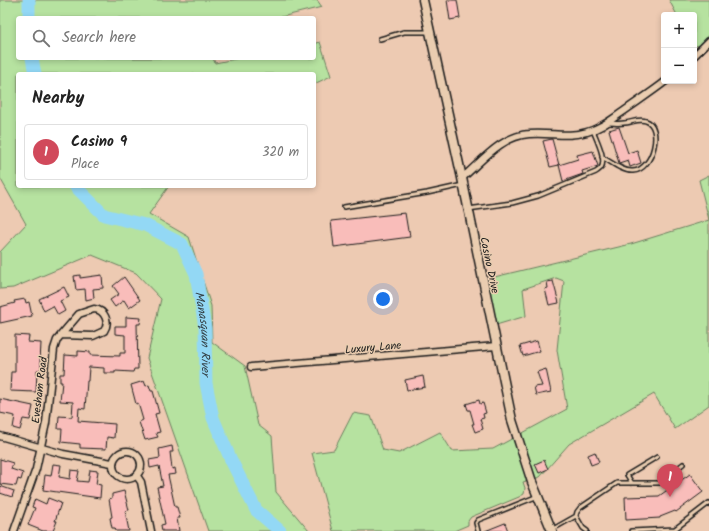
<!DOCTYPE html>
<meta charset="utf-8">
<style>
:root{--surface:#fff;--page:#f6f6f6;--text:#222;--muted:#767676;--line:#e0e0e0;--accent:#d1495b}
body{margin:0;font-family:Kalam,sans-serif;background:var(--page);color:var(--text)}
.controls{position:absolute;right:12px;top:12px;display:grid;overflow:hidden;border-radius:4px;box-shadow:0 2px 6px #0003}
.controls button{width:36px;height:36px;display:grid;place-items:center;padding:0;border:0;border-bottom:1px solid var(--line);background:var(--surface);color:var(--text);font:20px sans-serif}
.you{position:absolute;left:383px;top:299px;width:14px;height:14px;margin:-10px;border:3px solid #fff;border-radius:50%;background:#1a73e8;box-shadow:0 0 0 6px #1a73e833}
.badge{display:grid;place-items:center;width:26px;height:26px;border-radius:50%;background:var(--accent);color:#fff;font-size:13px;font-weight:700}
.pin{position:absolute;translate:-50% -33px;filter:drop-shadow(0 1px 2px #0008)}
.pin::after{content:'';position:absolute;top:21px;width:14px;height:12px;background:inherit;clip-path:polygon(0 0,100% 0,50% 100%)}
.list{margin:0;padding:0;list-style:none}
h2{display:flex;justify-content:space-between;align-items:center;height:52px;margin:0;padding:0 16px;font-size:17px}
h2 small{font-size:13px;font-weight:400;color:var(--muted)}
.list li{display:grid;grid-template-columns:26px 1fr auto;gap:12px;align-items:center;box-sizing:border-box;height:56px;margin:0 8px 8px;padding:0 8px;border:1px solid var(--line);border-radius:4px}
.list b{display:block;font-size:15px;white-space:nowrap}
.list p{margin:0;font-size:13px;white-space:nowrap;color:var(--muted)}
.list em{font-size:13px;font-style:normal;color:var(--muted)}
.icon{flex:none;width:22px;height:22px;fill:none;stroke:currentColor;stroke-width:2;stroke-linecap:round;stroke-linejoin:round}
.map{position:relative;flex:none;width:709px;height:531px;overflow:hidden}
.search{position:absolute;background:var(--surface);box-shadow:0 2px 6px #0003;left:16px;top:16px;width:300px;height:44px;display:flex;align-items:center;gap:10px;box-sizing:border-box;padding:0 14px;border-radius:4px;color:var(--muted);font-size:15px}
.panel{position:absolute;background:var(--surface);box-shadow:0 2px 6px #0003;left:16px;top:72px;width:300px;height:116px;border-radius:4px}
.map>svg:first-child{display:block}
</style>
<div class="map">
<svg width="709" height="531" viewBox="0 0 709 531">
<rect width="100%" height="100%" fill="#edcab2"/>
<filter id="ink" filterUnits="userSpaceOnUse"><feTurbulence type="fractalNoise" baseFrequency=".025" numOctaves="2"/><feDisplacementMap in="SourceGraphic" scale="8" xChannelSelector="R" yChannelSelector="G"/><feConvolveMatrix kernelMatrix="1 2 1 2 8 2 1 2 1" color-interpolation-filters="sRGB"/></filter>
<g filter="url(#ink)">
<path fill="#b6e2a0" stroke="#697f5e" d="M0 0H317L322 7 277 18H18V58H213L215 63 240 58H314V44L320 42 331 76 314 84V74H18V186H169L149 214 189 237 211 306 212 342 245 366 258 425 272 436 276 492 309 531H208L147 358 161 299 136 273 92 255 13 288 0 289V252L26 224 0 178Z
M669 0H709V45L694 46V15H677Z
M709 175V405L675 429 654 394 569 444 540 477 523 482 525 488 524 494 519 497 471 517 468 521V525L454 531H333L312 453 334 450 353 413 371 416 383 450 399 453 440 432 452 451 493 449 567 409 557 350 564 281 556 278 523 289 526 316 496 325 486 279 631 244 709 220 699 180Z"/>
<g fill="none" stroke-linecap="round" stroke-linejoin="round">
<g stroke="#93d8f5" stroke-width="13">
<path d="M29 0V18"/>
<path d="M32 58 35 74"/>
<path id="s1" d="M75 186 104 215 145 225 182 244 196 274 205 328 206 383 213 418 231 460 256 510 280 531"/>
</g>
</g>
<path fill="#f9bdba" stroke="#1c1c1c" d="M447 0H457L460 18 450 20Z
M619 127 628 153 637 150 641 163 630 167 628 160 619 163 609 130Z
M552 139 559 165 550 167 543 141Z
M593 151 598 166 582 171 583 174 563 181 559 165 578 159 577 155Z
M405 213 408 231 409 230 410 237 334 247 331 221Z
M80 275V278L102 275 103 288 93 289 94 298 86 300 85 289 76 290 74 276Z
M124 277 140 300 129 308 124 300 115 307 110 300 119 294 113 286Z
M553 281 559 303 549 305 545 289 548 288 547 282Z
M64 287 69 297 60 301 65 311 58 315 53 306 44 311 39 299Z
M25 299 26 303 29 302 32 316 0 323V307L15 303 14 301Z
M126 317 141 318 140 324H137L138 369H134L133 372 115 371V373H104V368L89 367 88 381H87L85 409 79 408 78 421 115 424 114 438 107 437 106 449 80 448V444L61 442 62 429H58L59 416 72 417 73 402 60 401 62 382H60V374H64L65 355 78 356V351L90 352V355L120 356V353H125V335L115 334V326H126Z
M15 335 29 336 28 342 41 343 40 362H41V370H37L36 392 10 391 11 372H15Z
M537 341 540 351 523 356 520 346Z
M546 369 551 392 536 395 534 387 542 386 537 372Z
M423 376 425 387 407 390 405 380Z
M144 381 146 386 149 385 151 391H153L159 413 155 414 160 432 156 433 158 437 145 440 139 422 143 420 138 403 136 404 131 385Z
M0 399 33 406 30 420 23 419 20 430 13 428 15 416 0 413Z
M479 400 480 404 483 403 486 413 483 414 484 418 480 419 483 429 475 432 472 424H474L470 410H468L466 404Z
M172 446 173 452H170L172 469 175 468 176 474 168 475 175 507H177L180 518H177L179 531H162L161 525 165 524 157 487 163 486 159 466 150 468 149 460 160 458 159 449Z
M595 452 599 462 591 465 588 455Z
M0 459 13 463 11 469 23 473 21 480 18 479 16 486 0 484Z
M544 460 548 469 539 473 535 464Z
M53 464 61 465 59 477 70 479 71 470 79 471 77 481 88 482 90 470 98 471 96 484 101 485 100 498 43 490 45 475 51 476Z
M690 474 703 492 676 512 675 511 660 517V518L626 520 625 497 659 496Z
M0 486 14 491 12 497 0 493Z
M124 491 129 510 125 511 129 531H116L115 528H112L110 518 112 517 109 499 112 498V494Z
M48 498 61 503 55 521H57L53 531H43L28 525 35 508 32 507 35 499 46 504Z
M505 523 508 531H485Z"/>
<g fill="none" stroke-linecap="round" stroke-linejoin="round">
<defs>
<path id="service" d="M380 39 404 32H428
M602 157C611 162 623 172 633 171 654 170 663 126 646 121 639 118 631 123 624 123 619 124 614 123 609 123
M344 207 427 193 463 185
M468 209 512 203 538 196 596 172C597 171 599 170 601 168 607 159 596 139 593 130
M632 483 627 475 657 457
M576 516 577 512 580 508 617 483H659L683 464
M553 529 576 516 583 528 587 531
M478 531 476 523 478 520 538 496
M631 531 675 529 709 503"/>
<path id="minor" d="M694 56 709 41
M462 178C482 161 501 136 529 134 549 132 568 138 587 132 602 128 612 119 624 111 638 101 652 92 666 81
M94 309C105 310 110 322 104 331L93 336 61 335 79 314Z
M251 367 496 346
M0 436 63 454 112 463
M113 465a14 14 0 1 1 28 0a14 14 0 1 1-28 0Z
M137 476 141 482 151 531
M14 531 36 469 46 423 54 349 57 340 61 335"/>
<path id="tertiary" d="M423 0 462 178 512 420 532 482 552 531"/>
</defs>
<use href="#service" stroke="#1c1c1c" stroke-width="6"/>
<use href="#minor" stroke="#1c1c1c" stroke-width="9"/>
<use href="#tertiary" stroke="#1c1c1c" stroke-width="11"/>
<use href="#service" stroke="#eacdb0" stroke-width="3"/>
<use href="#minor" stroke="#eacdb0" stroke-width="6"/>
<use href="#tertiary" stroke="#eacdb0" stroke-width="8"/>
</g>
</g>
<g text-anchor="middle" stroke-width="3" stroke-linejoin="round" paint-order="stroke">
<g font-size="11" fill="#1c1c1c" stroke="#eacdb0">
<text transform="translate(490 265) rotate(78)" y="4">Casino Drive</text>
<text transform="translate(373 347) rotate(-5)" y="4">Luxury Lane</text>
<text transform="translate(39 390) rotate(-83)" y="4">Evesham Road</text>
</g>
<g font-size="12" font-style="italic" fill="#344247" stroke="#eacdb0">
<text dy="4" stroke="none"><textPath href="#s1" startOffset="218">Manasquan River</textPath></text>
</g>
</g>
</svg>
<div class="controls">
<button>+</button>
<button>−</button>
</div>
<div class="you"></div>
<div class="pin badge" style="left:670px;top:497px">1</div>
<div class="search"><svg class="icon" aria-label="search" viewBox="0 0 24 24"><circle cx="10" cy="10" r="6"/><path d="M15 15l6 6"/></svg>Search here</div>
<section class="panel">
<h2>Nearby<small></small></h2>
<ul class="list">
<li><span class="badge">1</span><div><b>Casino 9</b><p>Place</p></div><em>320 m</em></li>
</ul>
</section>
</div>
